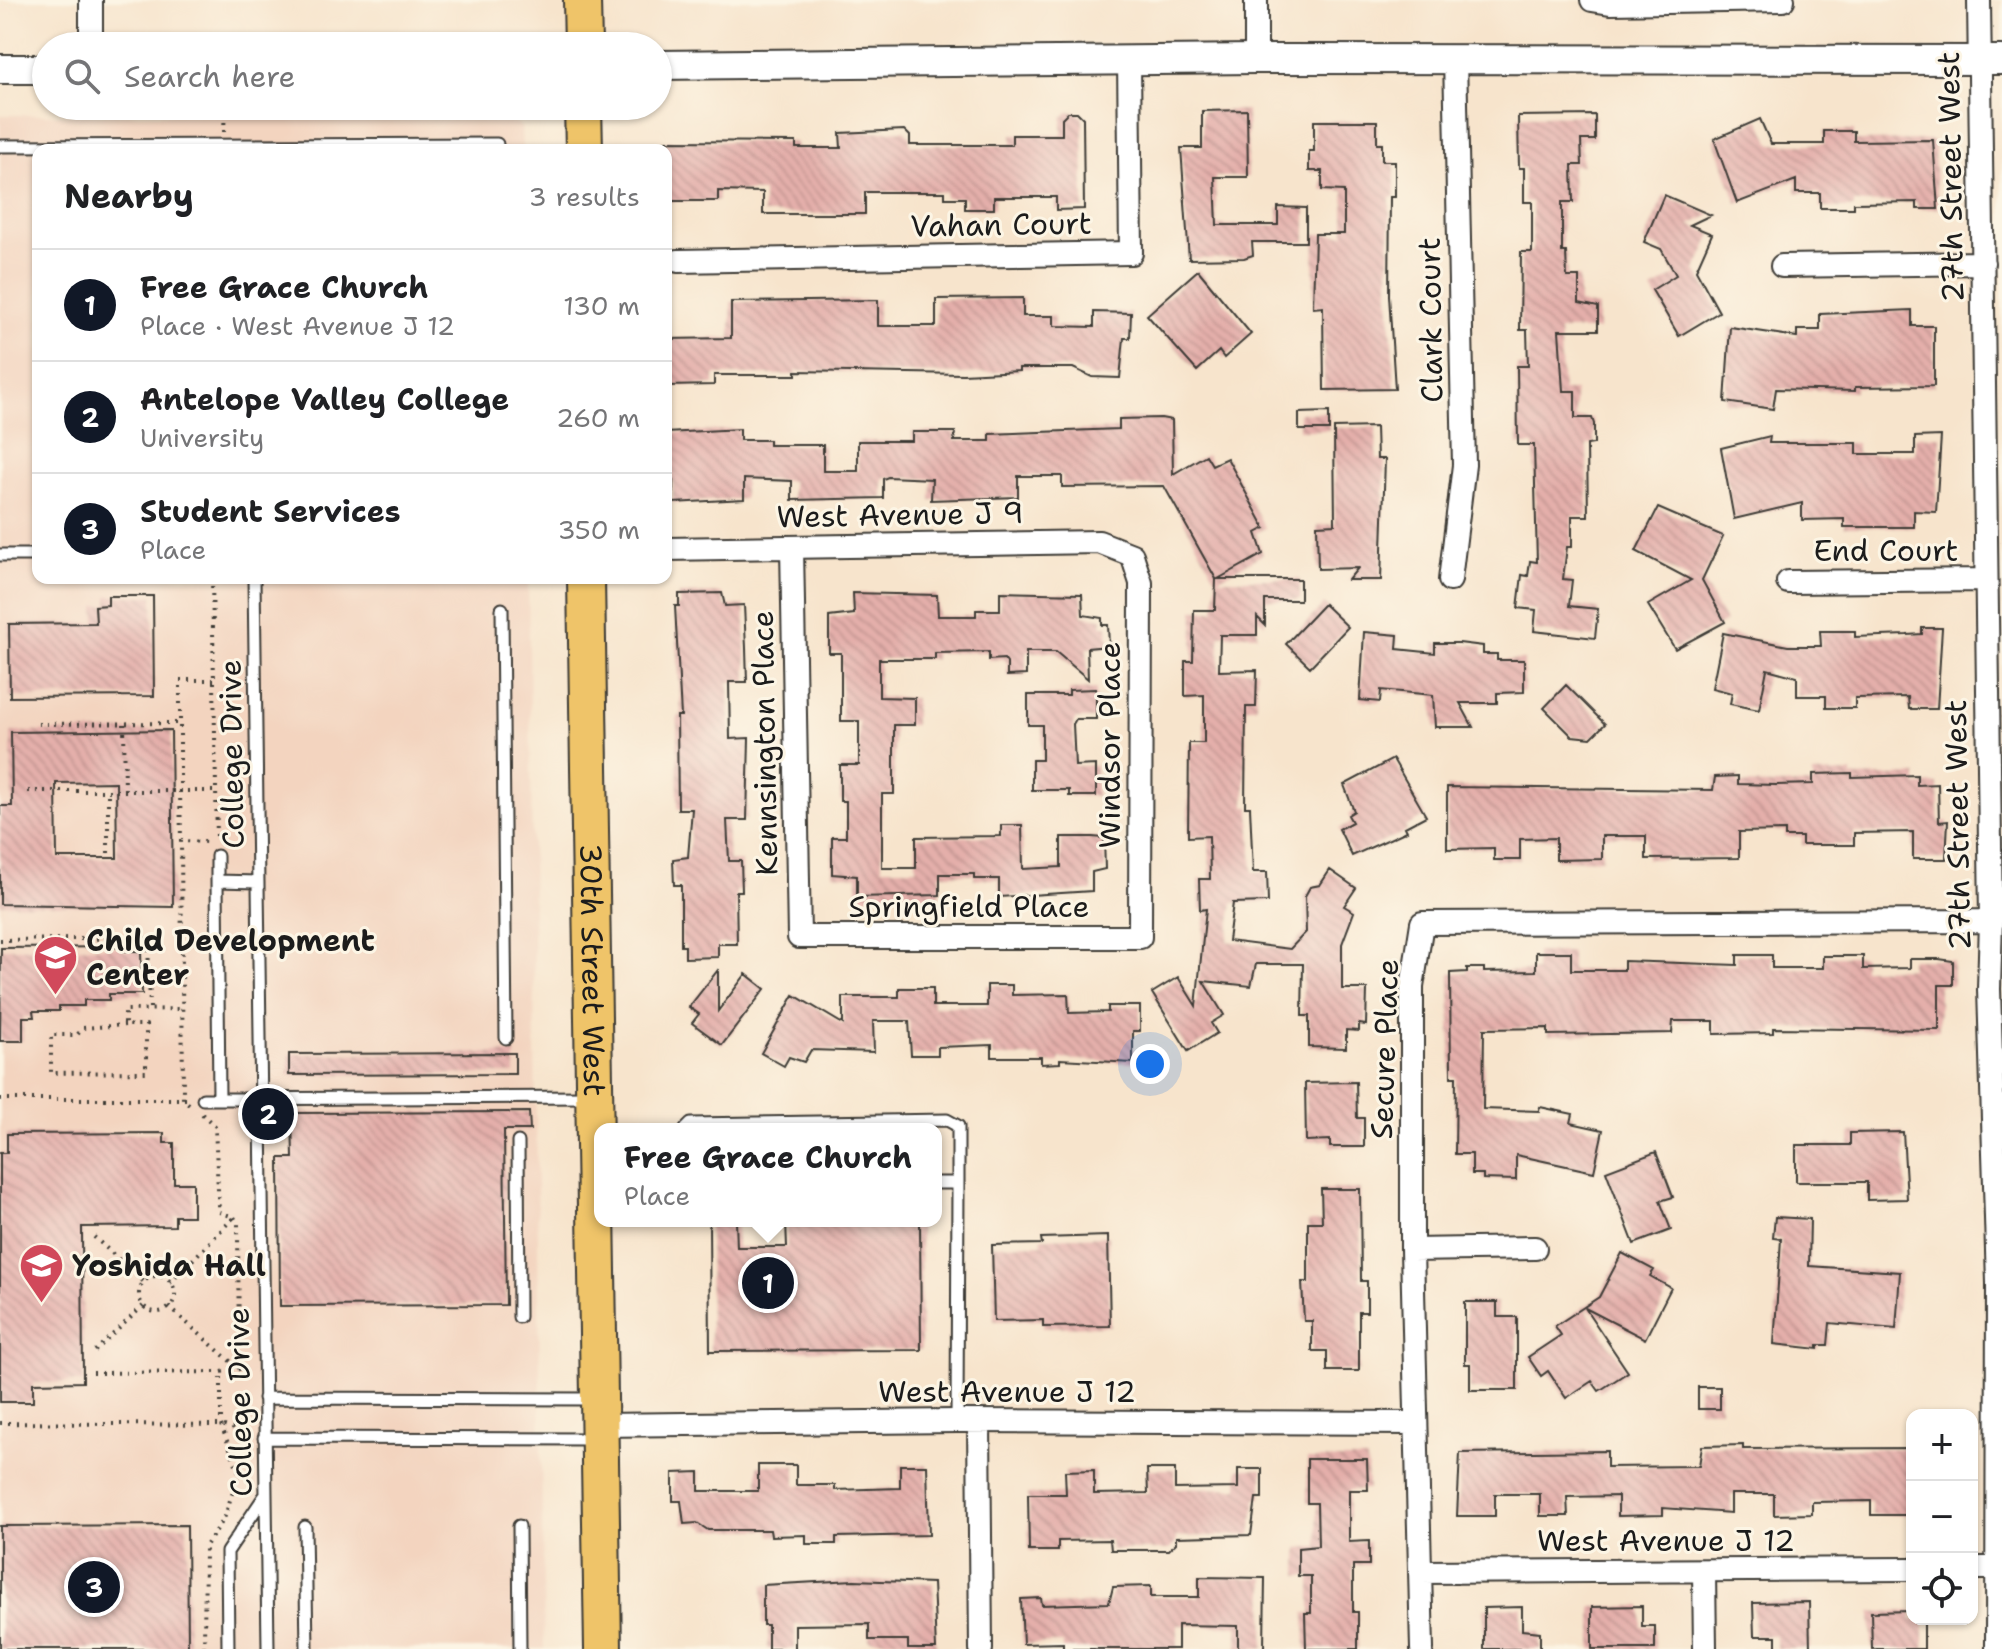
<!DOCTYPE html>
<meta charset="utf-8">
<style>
:root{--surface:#fff;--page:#f2f2f2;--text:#202124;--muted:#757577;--line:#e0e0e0;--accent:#111827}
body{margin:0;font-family:"Shantell Sans",sans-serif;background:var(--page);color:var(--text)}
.controls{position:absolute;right:24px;bottom:24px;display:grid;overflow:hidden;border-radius:16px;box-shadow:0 2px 6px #0004}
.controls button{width:72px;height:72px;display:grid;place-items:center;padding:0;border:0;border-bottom:2px solid var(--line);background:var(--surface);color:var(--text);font:40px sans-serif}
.you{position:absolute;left:1150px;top:1064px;width:28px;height:28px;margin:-20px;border:6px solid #fff;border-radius:50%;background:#1a73e8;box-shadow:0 0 0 12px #1a73e833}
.badge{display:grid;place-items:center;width:52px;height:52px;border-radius:50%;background:var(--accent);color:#fff;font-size:26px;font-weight:700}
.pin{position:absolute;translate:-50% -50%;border:4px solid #fff;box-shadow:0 2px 8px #0006}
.popup{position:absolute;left:594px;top:1123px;width:348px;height:104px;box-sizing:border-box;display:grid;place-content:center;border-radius:16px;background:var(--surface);filter:drop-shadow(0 2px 6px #0005);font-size:26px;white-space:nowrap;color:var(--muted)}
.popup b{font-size:30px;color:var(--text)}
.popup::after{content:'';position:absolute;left:50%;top:100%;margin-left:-16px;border:16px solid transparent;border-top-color:var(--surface)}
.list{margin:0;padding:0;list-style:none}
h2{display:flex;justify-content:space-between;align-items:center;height:104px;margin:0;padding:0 32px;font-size:34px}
h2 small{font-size:26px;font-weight:400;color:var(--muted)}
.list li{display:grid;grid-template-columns:52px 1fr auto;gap:24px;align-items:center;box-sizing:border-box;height:112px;padding:0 32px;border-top:2px solid var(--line)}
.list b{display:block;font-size:30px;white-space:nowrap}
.list p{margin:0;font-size:26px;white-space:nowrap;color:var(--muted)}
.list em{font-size:26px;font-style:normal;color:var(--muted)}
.icon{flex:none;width:44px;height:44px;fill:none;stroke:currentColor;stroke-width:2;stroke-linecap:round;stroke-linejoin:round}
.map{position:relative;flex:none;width:2002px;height:1649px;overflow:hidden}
.search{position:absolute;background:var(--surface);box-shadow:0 2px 6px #0004;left:32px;top:32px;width:640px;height:88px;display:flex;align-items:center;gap:20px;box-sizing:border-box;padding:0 28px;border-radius:44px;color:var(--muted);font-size:30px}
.panel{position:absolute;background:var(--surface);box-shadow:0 2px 6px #0004;left:32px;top:144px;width:640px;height:440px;border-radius:16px}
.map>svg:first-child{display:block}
</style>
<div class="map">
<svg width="2002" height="1649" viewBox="0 0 2002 1649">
<defs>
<pattern id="building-back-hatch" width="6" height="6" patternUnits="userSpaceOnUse" patternTransform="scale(2)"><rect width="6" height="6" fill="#e4afaa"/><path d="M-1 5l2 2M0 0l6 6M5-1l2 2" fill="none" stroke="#c39692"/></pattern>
</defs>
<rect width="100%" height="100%" fill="#fcf5e5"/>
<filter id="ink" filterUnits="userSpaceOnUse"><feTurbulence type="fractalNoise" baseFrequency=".0125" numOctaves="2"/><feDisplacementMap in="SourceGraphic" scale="16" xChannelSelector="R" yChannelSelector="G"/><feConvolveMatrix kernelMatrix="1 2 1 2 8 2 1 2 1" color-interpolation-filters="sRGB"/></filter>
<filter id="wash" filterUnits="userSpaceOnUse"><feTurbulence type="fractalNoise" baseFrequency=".006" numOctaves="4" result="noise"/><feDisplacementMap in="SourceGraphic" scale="32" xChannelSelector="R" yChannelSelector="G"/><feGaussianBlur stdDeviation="1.8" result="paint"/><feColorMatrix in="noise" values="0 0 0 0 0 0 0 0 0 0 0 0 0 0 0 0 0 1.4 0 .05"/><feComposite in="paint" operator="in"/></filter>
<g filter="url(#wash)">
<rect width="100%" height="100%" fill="#f7e4cc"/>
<path fill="#f3d4bf" d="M504 114 521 126 522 150H38V578H528L544 1649H0V115Z"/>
<g id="blocks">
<path fill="url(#building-back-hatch)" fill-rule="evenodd" d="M1247 110 1248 177H1215L1217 225H1278V207L1306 208V242H1252L1253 255 1244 258 1189 259 1181 148H1202V111Z
M1068 112H1077L1083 118 1084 209 1056 210V197H994V209H965V198H945V192H865V214H763V192L718 191V201H666V141L796 142V148H841L840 133 904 130 910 136V145H1012V135H1062V118Z
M1595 115V140H1581L1582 165H1572L1573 202H1562V252H1566L1567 277H1579V303L1598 307V330H1559L1563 391H1575V418H1592L1594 424V444L1587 445 1588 516H1572V547H1567L1563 579 1572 580 1569 606 1598 609 1595 638 1534 631 1536 610 1518 608 1522 575 1528 576 1530 561 1537 562 1534 445H1518L1517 366H1528L1527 330H1520L1521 252H1532V202H1524V168H1519L1518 116Z
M1760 119 1771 144H1824V131H1854V141L1933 140 1938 209H1917V202L1854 203V208H1820V193H1796V180L1737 203 1714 139Z
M1314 121H1377V144H1382V161H1395V197H1390L1389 295 1395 389 1324 390 1323 307 1313 308 1315 234H1344V191L1322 190V171H1309V151H1314Z
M1664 195 1711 215 1690 225 1712 234 1696 270 1719 312 1679 336 1652 290 1676 275 1661 249 1644 242Z
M1198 270 1251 334 1224 358 1219 351 1197 371 1147 315Z
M1023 298V316H1054V326L1094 327V312L1131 313 1130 338H1124L1120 378 1092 377 1073 368H1019V371L963 374 796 371V375H714V385L666 386V339L731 338V302L878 300V326H936V299Z
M1912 310V326H1934V386L1855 387V391L1776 389 1773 409 1725 402 1730 327 1797 337V330H1820V314Z
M1329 412V430H1299V413Z
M1161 418 1172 420 1173 474 1206 455 1212 465 1227 458 1265 528 1256 533 1263 554 1218 579H1300V600H1265V625L1257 617V635H1220L1219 671 1257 670 1256 707H1246L1245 807H1250L1253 872H1267L1268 902 1233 903 1228 941 1290 949 1306 932 1305 896 1310 887 1320 885 1330 870 1356 888 1344 906 1354 912 1342 944V989H1367L1366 1025 1359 1024V1031L1346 1030V1048L1309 1047V1016H1302L1303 964H1256L1251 986 1203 981 1224 1015 1211 1023 1217 1033 1188 1051 1152 993 1178 977 1196 1006 1206 909 1200 910 1199 879H1210L1209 836 1188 837 1189 743H1204V695L1185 696V661H1193L1194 610H1215L1216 579 1164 486 1062 487V476H1018V497L931 500 932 479 888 477 883 479V498L792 500V481L744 479V499L673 503V481H666V433L740 429V440H769V445H823V471H858V441H912V432H955L954 441H990V434L1119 429V419Z
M1376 427 1377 459H1385L1381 580H1348L1358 568 1318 569 1317 525 1335 524 1334 428Z
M1770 436 1769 443H1857V454H1915V437L1941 436 1936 512 1914 511V527H1844V519L1802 520V503L1734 519 1721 448Z
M1658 508 1723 536 1702 580 1725 622 1675 649 1648 605 1691 580 1636 551Z
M1000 592 1082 594 1083 615 1102 618V625H1108L1109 646 1087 648 1088 679 1056 652H1026V675L1007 676V663L1004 659 989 660V652L935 653V659H879V697L915 698V725H894V794H882V868H916V837L1001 836V825H1022L1023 869 1061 867V837H1092L1104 838 1105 869 1092 872V891L999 897V879H974V874H940V895L857 897V876L832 874V837H846V801H840V765H859V721H841V653H829V617L854 614 853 593 937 595 938 616H976V610H1000Z
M722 593 725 606 744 605 746 648 747 682H729L730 739 749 738 747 820H727L729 861H741L742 891H736L737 944H718V957L685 958V946H681V885H674L673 859 688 857 692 809H678L677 716H681L675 606H679V594Z
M108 596H153L154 696 10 697 9 624 96 623 95 606 108 605Z
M1324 604 1348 627 1310 667 1286 644Z
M1922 628H1942L1937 709H1909L1908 697 1855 698V708H1826V696H1797V677L1767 669 1759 710 1730 704 1732 693 1712 688 1723 633 1788 646H1821L1820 631H1855V637L1907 635 1922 634Z
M1364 632 1398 635 1397 649 1435 653V643H1459L1483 646V654H1497V660H1524V692L1497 693V703H1460L1473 727H1435L1433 695 1381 690 1380 702 1360 700Z
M1566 685 1605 724 1591 738 1572 736 1544 708Z
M1096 689V719H1076L1073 724 1075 766 1096 765V796H1069V790H1032V760H1042V725H1028V695H1069V690Z
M171 730 173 907 0 904V806H12L11 732ZM116 782 117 858H57L56 783Z
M1393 759 1426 816 1405 827 1407 831 1352 856 1339 829 1352 822 1348 815 1354 811 1344 785Z
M1852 773V777L1917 775V785L1938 784 1939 822 1948 821 1946 859H1913V832L1854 833V845H1802V837H1785V831L1739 832V858L1646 859V836H1602V859L1556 860V838L1520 839V860H1494V848L1447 849V787L1713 790 1715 777 1738 776V784L1776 785 1813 784V774Z
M123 947V951H141L142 994H109V1000H84V1006H59V1011H33L34 1017H23V1041H0L1 948Z
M1536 952H1571V970H1624V961L1737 965V955H1772V968H1823V956H1863V969L1910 968V959H1939L1953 961V985H1939V1030L1773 1028V1033L1714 1034V1021H1673L1672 1033 1548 1035V1028L1484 1029 1483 1109 1539 1111 1540 1107 1573 1114 1571 1123 1603 1130 1594 1172 1516 1155V1180L1483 1179V1174H1472V1154H1455L1456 1077H1451L1450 973 1467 972V968H1484V972L1536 971Z
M718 970V1011L746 974 765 989 722 1045 692 1023 699 1014 689 1007Z
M987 985H1012V995L1068 994 1069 1013 1108 1012V1006H1140V1031H1133V1063L1060 1059V1063L1041 1064V1057H992V1045L938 1047V1055H911L909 1021H873L874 1052 811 1050 804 1062 789 1057 784 1066 761 1053 794 995 843 1024V997H899V988H933V1006H987Z
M515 1053V1074L289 1075V1054Z
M1356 1082 1357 1118H1364V1147H1330V1140L1306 1141 1305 1083Z
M529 1112 530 1130H504L506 1305 280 1306 279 1158H293L292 1113Z
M1903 1132 1907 1199 1867 1200V1182H1796V1145H1850V1133Z
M164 1133V1143H174V1183H193V1216H175V1226L82 1227 83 1382 33 1383V1402H0V1153H7V1134Z
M1656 1152 1673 1197 1660 1201 1671 1230 1634 1244 1606 1171Z
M1321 1189H1360L1361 1281H1367V1312H1359V1371H1327V1351H1312V1321H1304L1302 1282H1308V1222H1322Z
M1775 1217 1810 1219 1809 1266 1900 1272 1896 1329 1830 1323 1828 1345H1818V1349L1774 1344 1781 1239 1773 1238Z
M709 1221H736L737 1247H787L786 1221H920L921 1350 710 1351Z
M1108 1236 1110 1326 1043 1327V1320L994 1321 992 1245 1042 1244 1041 1238Z
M1622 1253 1654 1270 1650 1276 1671 1288 1645 1339 1585 1308 1628 1372 1599 1391 1592 1381 1566 1398 1548 1371 1541 1376 1528 1357 1561 1335 1555 1326 1599 1297Z
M1465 1302H1497V1317H1517V1390H1470V1364H1465Z
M1698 1387H1720V1409H1698Z
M1743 1445V1449L1912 1448V1515H1871V1501L1812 1502V1514L1774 1515V1494H1731V1513L1663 1508V1515L1618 1516V1496L1567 1497 1568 1516H1540V1494H1495V1516H1457L1460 1453 1607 1451V1467L1699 1466 1702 1446Z
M1307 1459H1367L1368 1490H1349V1542L1369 1541V1565H1353V1612H1358V1649H1306L1305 1613H1311V1576H1298V1548L1318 1546 1317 1503H1307Z
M758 1465H796V1485H835V1490L900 1488V1465H927L929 1535 836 1537V1544H806V1535L771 1536 770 1530H708L697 1523 684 1524 681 1501H673V1473L699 1472V1491H758Z
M1147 1469H1175V1489L1238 1488V1469H1262V1498H1256L1251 1535 1176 1537V1543L1169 1550H1111L1110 1540 1058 1541V1551H1029L1028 1494H1066L1065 1471 1094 1470V1494L1148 1493Z
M187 1525 188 1649H0V1526Z
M1199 1577 1265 1578 1264 1648H1238V1626L1178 1625V1649H1063V1643L1023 1644 1021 1599 1041 1598 1042 1605 1109 1603 1113 1587 1151 1586V1597H1199Z
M854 1580 933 1583 936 1649H908V1640H869V1624L795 1625V1649H768V1625H763V1585Z
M1809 1602 1810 1649H1776V1636H1754L1753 1603Z
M1642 1606V1626H1655V1649H1592V1607Z
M1522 1607V1630L1540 1632V1649H1484V1608Z
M1912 1611V1619H1924V1649H1872L1871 1612Z"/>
</g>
</g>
<g filter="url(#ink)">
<use href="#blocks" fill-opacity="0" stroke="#3d3a36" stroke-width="2"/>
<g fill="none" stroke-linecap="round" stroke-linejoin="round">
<defs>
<path id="service" d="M0 146 497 144
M0 555H38
M254 578 268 1649
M502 609 506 1038
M217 856V881
M219 1098 217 881 258 882
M203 1099 591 1097
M686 1129 691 1124 947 1120 958 1126V1183
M518 1142 519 1317
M936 1183H958L957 1421
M264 1398 594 1399
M264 1438 595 1439
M519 1526 520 1649
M305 1527 307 1649
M228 1649 227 1552 264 1497"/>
<path id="minor" d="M91 0V46
M1592 0 1610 3 1783 0
M1979 0 1991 921 1989 989 1998 1283 1997 1649
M1256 59V0
M678 261 1131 253 1129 59
M1782 266 1983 263
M666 549 1099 542 1132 555 1141 583 1140 937H799L792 547
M1450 580 1464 465 1455 58
M1788 582 1985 580
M1412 1250 1535 1248
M979 1421 981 1649
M599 1425 957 1421 1416 1423
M1972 1568H1997
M1704 1571 1705 1649
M1420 1572 1912 1569
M1422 1649 1412 1250V987L1422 923 1991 921"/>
<path id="tertiary" d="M658 65 1256 59 2002 60
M0 69H46"/>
<g id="primary">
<path d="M582 0 583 46"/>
<path d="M583 106 584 150"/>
<path id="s1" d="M586 578 603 1649"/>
</g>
</defs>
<use href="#service" stroke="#3d3a36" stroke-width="15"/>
<use href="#minor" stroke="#3d3a36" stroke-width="26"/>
<use href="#tertiary" stroke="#3d3a36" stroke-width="32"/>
<use href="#primary" stroke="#3d3a36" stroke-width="40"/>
<path stroke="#3d3a36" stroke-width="4" stroke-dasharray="2 6" stroke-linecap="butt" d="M224 132 225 106
M212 578 217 840
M214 680H180V791H215
M38 724 180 723
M124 724 125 791
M28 791H180L181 840
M108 853V791
M0 940 148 938 150 1009
M125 1025 83 1028 77 1035H51V1073L146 1072V1025H125V1010L181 1009
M0 1099H186
M189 1104 183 1099 181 841 207 842
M202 1114 215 1126 219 1212 234 1217 238 1224 239 1369 221 1372V1425L239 1472 224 1519 205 1547 204 1649
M94 1237 144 1282
M139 1294a18 18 0 1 1 36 0a18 18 0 1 1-36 0Z
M170 1283 234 1217
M169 1307 239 1369
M95 1351 143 1306
M93 1373 221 1372
M0 1423 221 1425 248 1433"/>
<use href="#service" stroke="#fff" stroke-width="11"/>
<use href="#minor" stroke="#fff" stroke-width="22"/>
<use href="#tertiary" stroke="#fff" stroke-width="28"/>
<use href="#primary" stroke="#efc469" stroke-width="36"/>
</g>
</g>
<defs>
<symbol id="university-pin" viewBox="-11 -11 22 30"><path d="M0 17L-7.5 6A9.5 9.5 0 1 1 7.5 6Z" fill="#d1495b" stroke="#fcf5e5"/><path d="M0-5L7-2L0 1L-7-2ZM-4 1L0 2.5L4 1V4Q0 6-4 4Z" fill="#fff"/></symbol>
</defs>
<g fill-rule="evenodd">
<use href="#university-pin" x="30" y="932" width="51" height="69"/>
<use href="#university-pin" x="16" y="1240" width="51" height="69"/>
</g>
<g text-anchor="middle" stroke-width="6" stroke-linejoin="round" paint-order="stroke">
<g font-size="30" fill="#1c1c1c" stroke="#fcf5e5">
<text transform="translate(1951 177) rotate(-91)" y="10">27th Street West</text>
<text transform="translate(1001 225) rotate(-1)" y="10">Vahan Court</text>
<text transform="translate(1431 320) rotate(-91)" y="10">Clark Court</text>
<text transform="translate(900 515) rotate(-1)" y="10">West Avenue J 9</text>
<text x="1886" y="561">End Court</text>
<text transform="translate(765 743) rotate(-91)" y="10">Kennsington Place</text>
<text transform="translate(1110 745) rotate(-90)" y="10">Windsor Place</text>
<text transform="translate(232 754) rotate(-91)" y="10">College Drive</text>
<text transform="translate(1958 825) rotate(-91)" y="10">27th Street West</text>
<text x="969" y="917">Springfield Place</text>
<text dy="10" stroke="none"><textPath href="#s1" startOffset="392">30th Street West</textPath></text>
<text transform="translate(1385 1049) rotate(-88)" y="10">Secure Place</text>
<text x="1007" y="1402">West Avenue J 12</text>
<text transform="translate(240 1402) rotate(-91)" y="10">College Drive</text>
<text x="1666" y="1551">West Avenue J 12</text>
</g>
<g font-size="30" font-weight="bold" fill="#1c1c1c" stroke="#fcf5e5" text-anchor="start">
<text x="86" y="951">Child Development<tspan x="86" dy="34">Center</tspan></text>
<text x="72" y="1276">Yoshida Hall</text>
</g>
</g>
</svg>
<div class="controls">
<button>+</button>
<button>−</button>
<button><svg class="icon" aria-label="locate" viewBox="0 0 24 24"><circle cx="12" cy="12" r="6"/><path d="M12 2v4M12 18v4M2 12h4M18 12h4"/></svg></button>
</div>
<div class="you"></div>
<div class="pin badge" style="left:768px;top:1283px">1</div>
<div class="popup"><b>Free Grace Church</b>Place</div>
<div class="pin badge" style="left:268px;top:1114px">2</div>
<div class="pin badge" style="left:94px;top:1587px">3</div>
<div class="search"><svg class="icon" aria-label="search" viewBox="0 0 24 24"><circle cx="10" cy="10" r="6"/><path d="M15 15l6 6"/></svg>Search here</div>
<section class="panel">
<h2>Nearby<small>3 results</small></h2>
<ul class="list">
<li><span class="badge">1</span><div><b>Free Grace Church</b><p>Place · West Avenue J 12</p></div><em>130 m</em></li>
<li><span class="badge">2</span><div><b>Antelope Valley College</b><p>University</p></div><em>260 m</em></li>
<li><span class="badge">3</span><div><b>Student Services</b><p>Place</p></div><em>350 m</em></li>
</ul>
</section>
</div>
